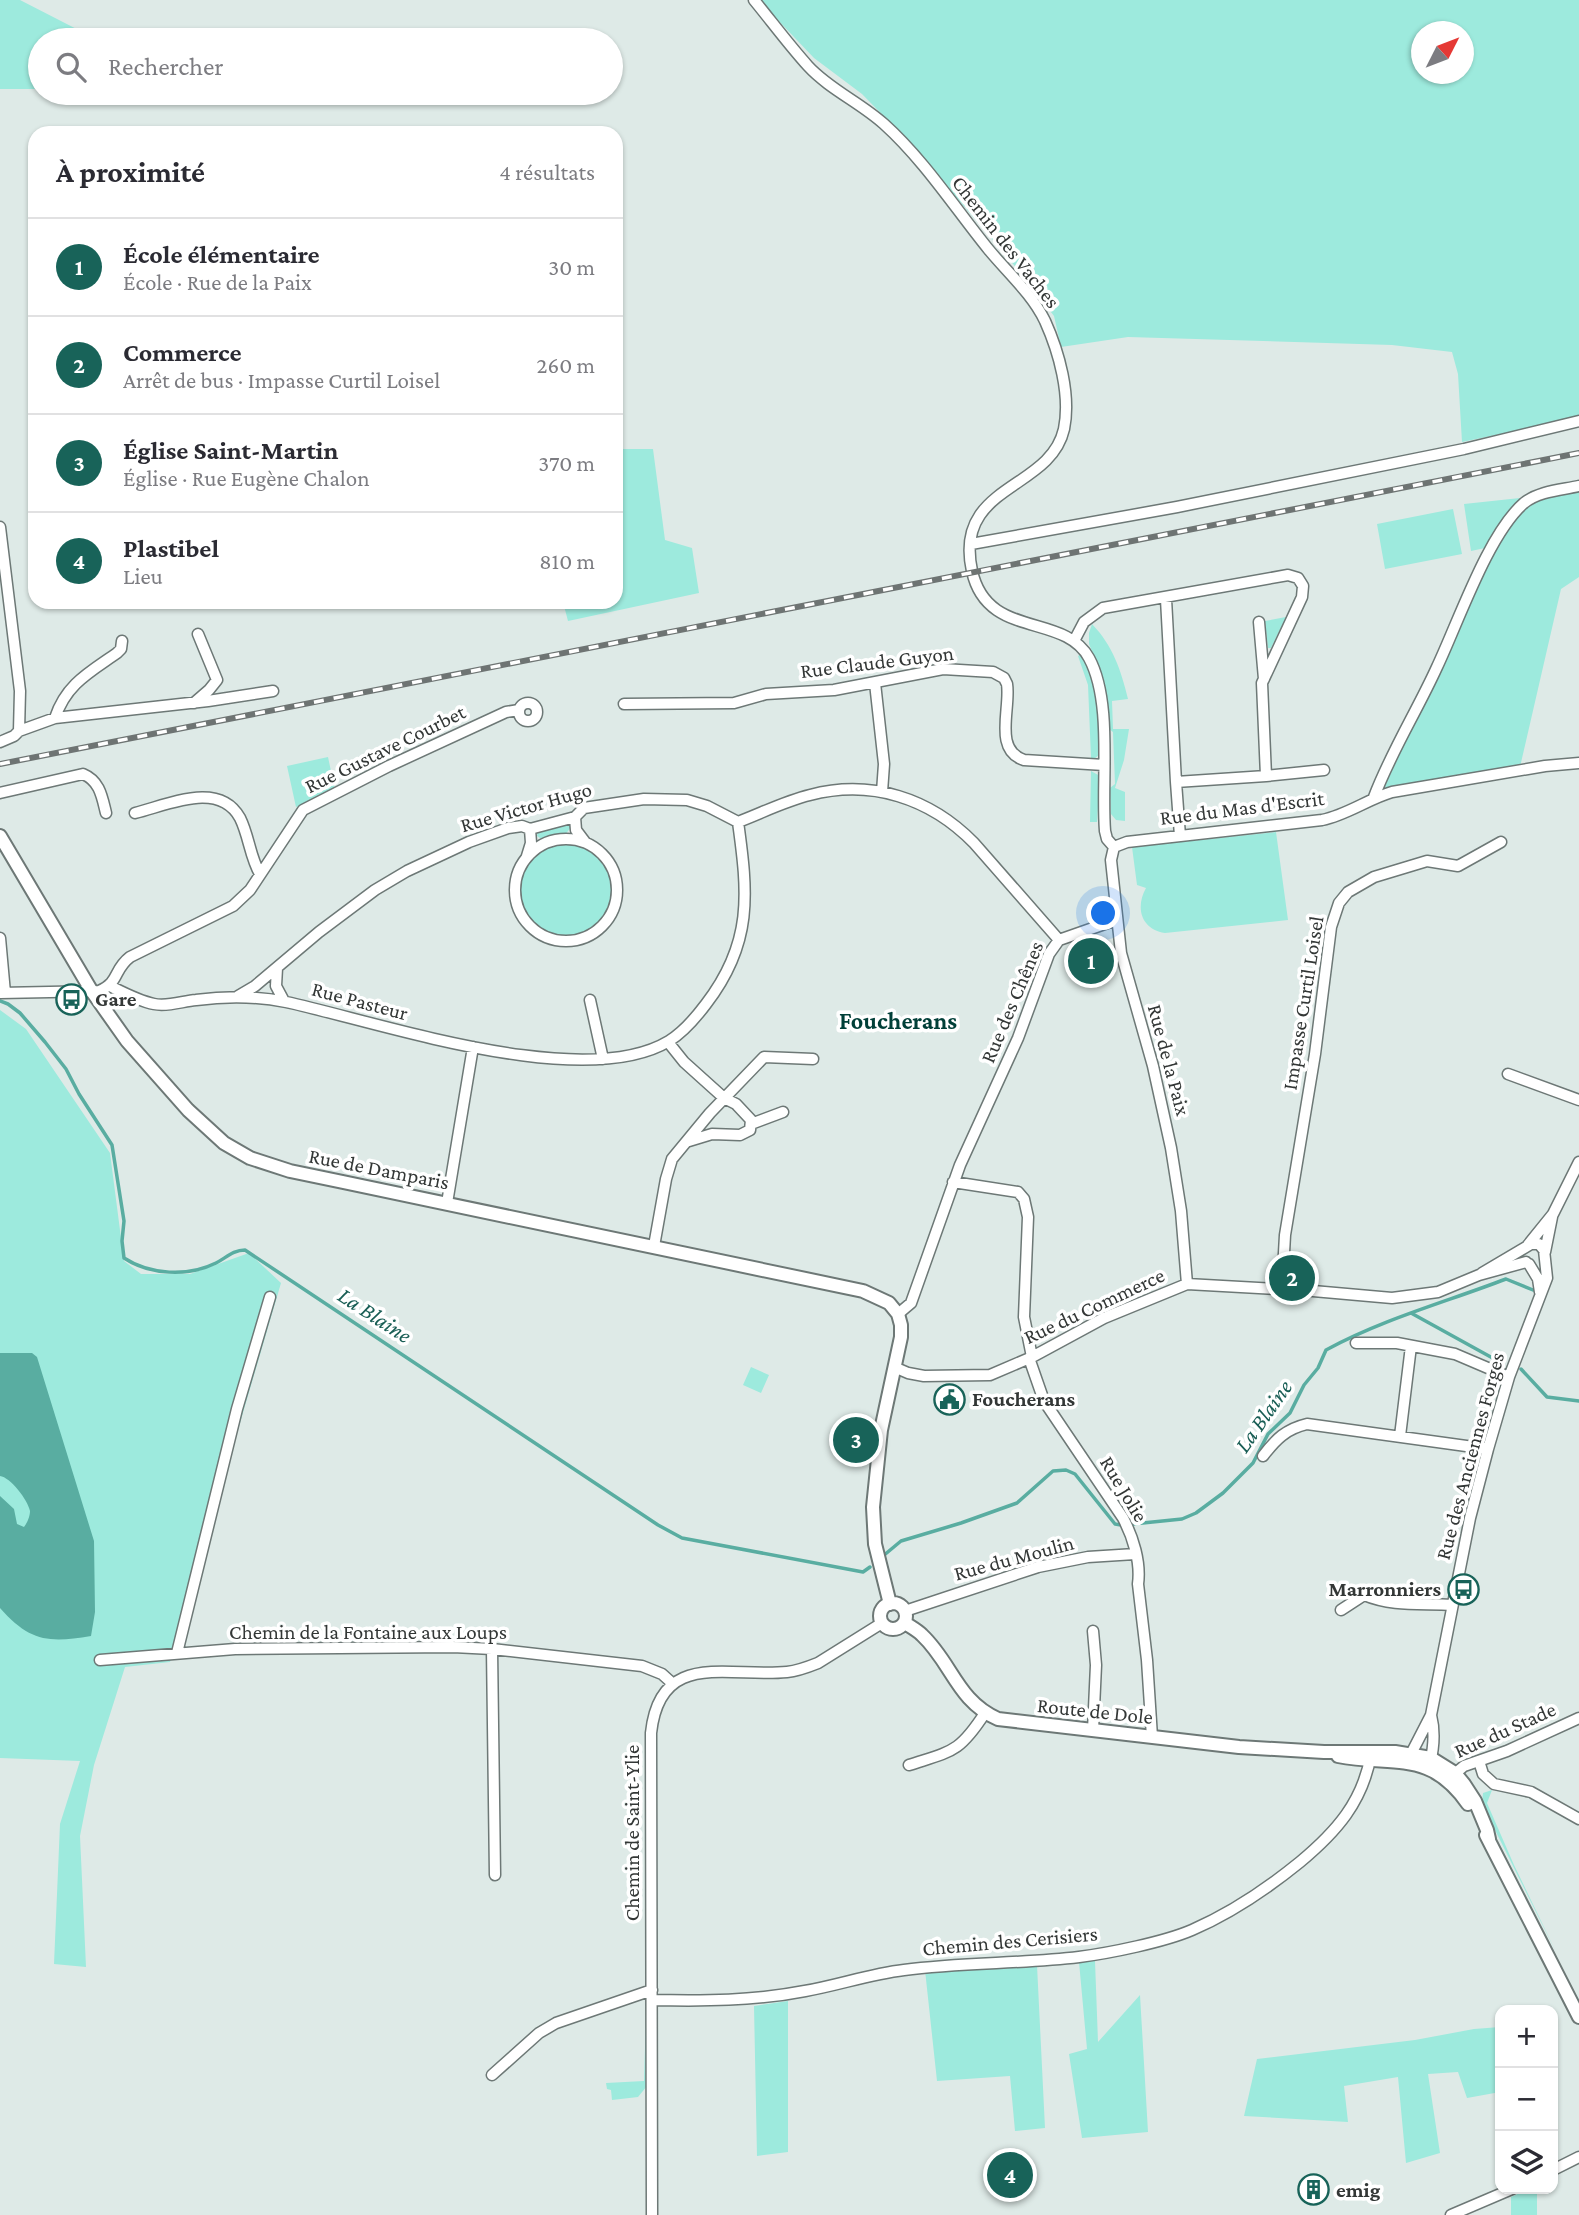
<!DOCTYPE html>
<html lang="fr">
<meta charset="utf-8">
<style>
:root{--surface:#fff;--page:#f7f7f7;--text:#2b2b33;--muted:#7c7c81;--line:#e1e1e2;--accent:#186359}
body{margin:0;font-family:"Crimson Pro",serif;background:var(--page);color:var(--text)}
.controls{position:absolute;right:21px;bottom:21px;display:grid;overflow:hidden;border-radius:14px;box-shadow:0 2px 5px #0004}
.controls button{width:63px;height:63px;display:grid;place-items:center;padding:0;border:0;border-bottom:2px solid var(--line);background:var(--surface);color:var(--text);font:35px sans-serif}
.compass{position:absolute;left:1411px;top:21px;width:63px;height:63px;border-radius:50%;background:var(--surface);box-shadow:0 2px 5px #0004;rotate:48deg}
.you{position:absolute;left:1104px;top:914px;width:24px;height:24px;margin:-18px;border:5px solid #fff;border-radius:50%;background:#1a73e8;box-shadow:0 0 0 10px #1a73e833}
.badge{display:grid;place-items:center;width:46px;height:46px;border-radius:50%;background:var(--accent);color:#fff;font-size:23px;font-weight:700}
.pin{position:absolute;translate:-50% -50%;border:4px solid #fff;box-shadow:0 2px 7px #0006}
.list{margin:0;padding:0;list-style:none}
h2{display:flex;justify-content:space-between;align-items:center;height:91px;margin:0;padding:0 28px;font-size:30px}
h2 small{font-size:23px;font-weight:400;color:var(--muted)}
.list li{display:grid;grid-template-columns:46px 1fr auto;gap:21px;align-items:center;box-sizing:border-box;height:98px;padding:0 28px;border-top:2px solid var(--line)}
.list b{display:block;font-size:26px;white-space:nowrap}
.list p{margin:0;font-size:23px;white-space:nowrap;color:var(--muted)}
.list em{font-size:23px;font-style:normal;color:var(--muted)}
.icon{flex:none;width:38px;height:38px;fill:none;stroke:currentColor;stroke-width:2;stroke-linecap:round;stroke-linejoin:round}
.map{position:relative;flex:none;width:1579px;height:2215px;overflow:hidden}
.search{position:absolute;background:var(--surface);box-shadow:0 2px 5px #0004;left:28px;top:28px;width:595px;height:77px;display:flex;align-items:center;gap:18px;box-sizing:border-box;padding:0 24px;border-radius:38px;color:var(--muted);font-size:26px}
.panel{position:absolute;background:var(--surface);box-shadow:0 2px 5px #0004;left:28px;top:126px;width:595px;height:483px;border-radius:21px}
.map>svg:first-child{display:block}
</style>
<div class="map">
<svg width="1579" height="2215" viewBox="0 0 1579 2215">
<rect width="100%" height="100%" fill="#deeae7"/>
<path fill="#9deadd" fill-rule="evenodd" d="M0 0H20L98 40H40V89H0Z
M762 0H1579V418L1462 442 1458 374 1452 352 1392 345 1128 337 1061 347 1054 316 1025 278 910 143 862 94 814 58 773 15ZM1422 32H1464V74H1422Z
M616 449H653L665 540 692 548 699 593 568 621 563 602H616Z
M1579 485V577L1561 589 1520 767 1384 788 1485 570 1529 494Z
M1520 498 1485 548 1471 551 1464 504Z
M1453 509 1462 554 1385 569 1377 524Z
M1286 617 1271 648H1268L1265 621Z
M1092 624C1113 646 1121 670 1128 699L1112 701 1113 729H1129L1124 760 1115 788 1125 792V821L1116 820 1111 814 1110 788 1115 784 1113 732 1109 729 1104 680 1089 644V633Z
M1081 654C1098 686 1098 718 1100 754L1094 759 1091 758 1088 685 1078 656Z
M328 757 335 790 296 807 287 766Z
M1091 771 1100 776 1097 822H1090Z
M566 824 571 827 565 835 543 840 537 836 538 831Z
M1276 832 1288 920 1165 933C1141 929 1135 908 1146 888L1137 885 1132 847Z
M520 891a47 47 0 1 1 94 0a47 47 0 1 1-94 0Z
M0 1010 26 1029 110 1153 124 1261 141 1274H190L249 1253 281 1283 170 1662 125 1667 94 1765 80 1836 86 1967 54 1964 60 1824 80 1761 0 1758Z
M751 1367 769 1375 761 1393 743 1385Z
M1492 1790 1487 1803 1514 1865 1556 1952 1482 1804 1483 1793Z
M1095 1961 1098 2042 1140 1995 1148 2132 1082 2138 1069 2054 1087 2049 1079 1962Z
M1037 1965 1045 2128 1015 2131 1010 2076 937 2081 925 1970Z
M788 2001V2152L757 2156 754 2006Z
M646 2015 647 2086 638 2097 612 2100 611 2090 607 2089 606 2083 644 2081Z
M1500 2027V2092L1467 2098 1458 2072 1428 2074 1440 2153 1406 2163 1398 2077 1344 2086 1348 2122 1244 2116 1257 2059 1415 2040 1474 2029Z
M1528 2189H1537V2215H1511V2197Z"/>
<path fill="#59ada1" d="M0 1353H32L37 1357 94 1541 95 1612 91 1636C49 1643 30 1642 0 1608V1496L14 1509 17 1524 24 1527C27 1523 30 1517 30 1511 28 1500 10 1477 0 1476Z"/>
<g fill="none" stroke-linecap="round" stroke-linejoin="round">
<path stroke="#59ada1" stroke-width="3.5" d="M0 1001 8 1004 20 1013 45 1042 66 1069 79 1094 112 1145 124 1221 122 1241 124 1258C150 1275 188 1277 216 1263 226 1258 233 1250 245 1250L658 1525 682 1538 863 1572 870 1567
M1411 1313 1498 1361
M1521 1369 1547 1397 1579 1401
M1133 1524 1182 1519 1196 1513 1223 1493 1253 1463 1268 1434 1290 1413 1304 1385 1318 1368 1326 1350C1383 1319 1446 1302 1506 1279L1533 1290
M883 1556 901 1541 961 1523 1017 1503 1053 1471 1066 1470 1075 1474 1115 1524 1121 1525"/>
<defs>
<path id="minor" d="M754 0C772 22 789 45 808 66 829 89 861 103 884 124 924 160 955 208 989 250 1008 273 1032 294 1045 321 1059 352 1071 395 1064 429 1050 491 953 484 972 571 987 640 1064 612 1089 658 1113 702 1101 781 1105 831L1107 839 1114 847
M0 527 20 691 19 731 14 736 0 742
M971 544 1177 507 1464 449 1579 421
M1259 622 1264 679
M1074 641 1084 622 1103 608 1288 575 1298 578 1303 586 1302 597 1262 683 1266 776 1176 782 1166 599
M875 683 884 764 882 792
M519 712a9 9 0 1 1 18 0a9 9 0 1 1-18 0Z
M194 703 209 690 217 680 198 634
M624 704 734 703 766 694 834 690 943 669 993 672 1004 678 1007 684C1011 708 993 750 1024 760L1104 765
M55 718C66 684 90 672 117 653L121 649 122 641
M19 731 55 718 208 701 273 691
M1266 776 1324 770
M1176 782 1180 836
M0 793 83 774C100 781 102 797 106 813
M1374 797C1391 752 1417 711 1437 667 1458 623 1488 534 1524 503 1539 491 1561 490 1579 486
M135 813C168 805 219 780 240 818 249 836 250 857 260 874
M575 817 576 830 585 842
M515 890a51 51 0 1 1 102 0a51 51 0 1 1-102 0Z
M1114 847 1127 842 1322 820C1347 815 1368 799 1392 792L1545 766 1579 763
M1114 847 1111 860 1121 953 1153 1066 1171 1148 1181 1211 1187 1284
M527 856 531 843 530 829
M0 938 5 993
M1059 940 1116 920
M277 968 276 986 284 1001
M110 986C124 993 139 1001 154 1004 168 1007 183 1001 196 1000 226 996 256 996 286 1002 379 1022 583 1093 669 1041 682 1033 697 1016 706 1004 753 943 748 894 738 822
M0 993 99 991C120 982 113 970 130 957L233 906 250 890 303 810 389 766 506 712 519 710
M238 996 255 986 319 932 375 890 407 871 469 842 508 828 522 826 530 829 575 817 584 808 644 799 687 800 707 806 738 822C762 813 785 801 810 795 871 779 930 798 974 843L1059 940 1049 954 1018 1038 960 1165 911 1303 898 1314
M590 1000 603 1059
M668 1042 684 1062 724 1098 736 1104 751 1120 750 1130 740 1135 712 1134 689 1141
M1508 1074 1579 1100
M751 1124 783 1112
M953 1182 1018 1192 1024 1199 1028 1217 1024 1317 1032 1357
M447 1203 473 1047
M1528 1245 1553 1214 1579 1162
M654 1246 666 1179 672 1159 710 1113 764 1057 813 1059
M1545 1252 1552 1217
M1529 1264 1538 1279 1540 1292
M1282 1289 1285 1235 1315 1054 1331 927 1339 903 1348 892 1374 877 1427 861 1458 866 1501 842
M1356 1343H1397L1455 1354 1509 1377
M1029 1358 1044 1401 1123 1518C1133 1537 1141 1562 1138 1584L1147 1660 1152 1737
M894 1367 908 1373 924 1376 990 1375 1032 1357 1104 1318 1187 1284 1313 1291 1392 1298 1438 1292 1479 1275 1526 1262
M1400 1436 1411 1346
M1263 1456C1276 1439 1286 1429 1307 1424L1488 1449
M1341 1610 1364 1595C1393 1607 1421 1603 1452 1605
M905 1611 1038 1567 1088 1557 1135 1554
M1093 1631 1096 1665 1093 1730
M492 1649 495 1875
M177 1653 237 1409 270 1297
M100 1660 235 1649 453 1647 492 1649 642 1666 662 1674 672 1683
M1411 1760 1413 1750 1431 1715 1470 1518 1488 1449 1509 1377 1547 1278 1544 1250 1539 1244H1531L1482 1273
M1479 1761 1483 1774 1494 1784 1531 1792 1579 1819
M1430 1763C1434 1747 1435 1731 1431 1715
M909 1765C952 1751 959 1753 985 1713
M1451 1777 1464 1766 1507 1751 1579 1718
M652 2000C704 2001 754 2001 805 1991 839 1985 870 1974 904 1970 962 1962 1021 1964 1079 1957 1110 1953 1164 1942 1192 1930 1231 1913 1268 1888 1300 1862 1336 1832 1363 1802 1371 1754
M492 2075 539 2033 556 2023 652 1990
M1553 2170 1579 2157
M652 2215 651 1733C660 1649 728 1678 787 1672 798 1671 808 1667 818 1663L882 1623
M1451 2215 1512 2189"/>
<path id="major" d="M0 836 91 990 127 1041 188 1110 224 1143 250 1158 290 1171 343 1182 863 1291 889 1303 898 1314 901 1325V1337L881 1430 873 1507 875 1544 890 1604
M880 1616a13 13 0 1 1 26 0a13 13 0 1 1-26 0Z
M905 1623C911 1627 917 1630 922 1635 952 1663 957 1701 998 1719L1239 1747 1324 1752H1395L1431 1758 1455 1773 1464 1784 1475 1801 1487 1830 1489 1839
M1338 1756C1394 1767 1430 1749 1468 1804
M1486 1835 1579 2017"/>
</defs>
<use href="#minor" stroke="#6d7876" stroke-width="13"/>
<use href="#major" stroke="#6d7876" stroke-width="16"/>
<use href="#minor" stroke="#fff" stroke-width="10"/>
<use href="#major" stroke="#fff" stroke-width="12"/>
<defs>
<path id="rail" d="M0 764 1579 453"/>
</defs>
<use href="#rail" stroke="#6e7473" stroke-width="6"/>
<use href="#rail" stroke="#fff" stroke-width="3.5" stroke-dasharray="10" stroke-linecap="butt"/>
</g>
<defs>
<symbol id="bus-ring" viewBox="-11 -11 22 22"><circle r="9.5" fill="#fff" stroke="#186359" stroke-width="1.5"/><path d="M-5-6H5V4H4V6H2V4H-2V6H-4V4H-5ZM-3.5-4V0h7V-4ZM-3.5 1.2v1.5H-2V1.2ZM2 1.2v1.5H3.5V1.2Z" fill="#186359"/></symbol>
<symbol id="civic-ring" viewBox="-11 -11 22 22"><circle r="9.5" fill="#fff" stroke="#186359" stroke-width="1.5"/><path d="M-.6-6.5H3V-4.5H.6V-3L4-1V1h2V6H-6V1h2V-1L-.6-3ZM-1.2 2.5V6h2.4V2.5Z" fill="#186359"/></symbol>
<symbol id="building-ring" viewBox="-11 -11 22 22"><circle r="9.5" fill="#fff" stroke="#186359" stroke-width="1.5"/><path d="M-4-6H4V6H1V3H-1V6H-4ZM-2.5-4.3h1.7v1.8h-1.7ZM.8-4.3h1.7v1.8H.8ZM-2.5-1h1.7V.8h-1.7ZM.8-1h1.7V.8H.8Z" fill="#186359"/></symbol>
</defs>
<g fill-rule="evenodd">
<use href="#bus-ring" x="54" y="982" width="35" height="35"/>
<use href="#civic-ring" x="932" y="1382" width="35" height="35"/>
<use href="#bus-ring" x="1446" y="1572" width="35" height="35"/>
<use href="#building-ring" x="1296" y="2172" width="35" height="35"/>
</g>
<g text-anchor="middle" stroke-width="7" stroke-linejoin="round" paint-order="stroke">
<g font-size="21" fill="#333736" stroke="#fff">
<text transform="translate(1006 242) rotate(52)" y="7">Chemin des Vaches</text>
<text transform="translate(877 662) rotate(-7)" y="7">Rue Claude Guyon</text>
<text transform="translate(385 749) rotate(-26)" y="7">Rue Gustave Courbet</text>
<text transform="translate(526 807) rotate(-16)" y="7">Rue Victor Hugo</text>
<text transform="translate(1242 808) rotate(-7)" y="7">Rue du Mas d'Escrit</text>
<text transform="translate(360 1001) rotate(15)" y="7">Rue Pasteur</text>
<text transform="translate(1012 1002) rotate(-67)" y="7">Rue des Chênes</text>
<text transform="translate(1303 1003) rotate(-81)" y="7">Impasse Curtil Loisel</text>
<text transform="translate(1169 1060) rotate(75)" y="7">Rue de la Paix</text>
<text transform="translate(379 1169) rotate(11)" y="7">Rue de Damparis</text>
<text transform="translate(1094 1306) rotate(-25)" y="7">Rue du Commerce</text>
<text transform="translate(1470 1456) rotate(-75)" y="7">Rue des Anciennes Forges</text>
<text transform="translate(1124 1489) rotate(59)" y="7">Rue Jolie</text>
<text transform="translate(1014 1558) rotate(-15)" y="7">Rue du Moulin</text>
<text x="368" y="1639">Chemin de la Fontaine aux Loups</text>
<text transform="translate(1095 1711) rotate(6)" y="7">Route de Dole</text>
<text transform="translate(1505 1730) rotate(-24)" y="7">Rue du Stade</text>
<text transform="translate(632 1833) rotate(-90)" y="7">Chemin de Saint-Ylie</text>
<text transform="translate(1010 1941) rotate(-5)" y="7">Chemin des Cerisiers</text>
</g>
<g font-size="21" font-weight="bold" fill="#333736" stroke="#fff" text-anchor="start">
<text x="95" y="1006">Gare</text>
<text x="972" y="1406">Foucherans</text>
<text x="1441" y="1596" text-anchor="end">Marronniers</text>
<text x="1336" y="2197">emig</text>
</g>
<g font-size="23" font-style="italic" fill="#195e55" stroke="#fff">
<text transform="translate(375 1315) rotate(33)" y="8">La Blaine</text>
<text transform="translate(1263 1416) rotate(-55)" y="8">La Blaine</text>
</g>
<g font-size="24" font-weight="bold" fill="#003f38" stroke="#fff">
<text x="898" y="1029">Foucherans</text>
</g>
</g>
</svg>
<div class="controls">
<button>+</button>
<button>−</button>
<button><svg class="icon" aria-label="layers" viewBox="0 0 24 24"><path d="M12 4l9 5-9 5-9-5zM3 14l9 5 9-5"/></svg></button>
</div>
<svg class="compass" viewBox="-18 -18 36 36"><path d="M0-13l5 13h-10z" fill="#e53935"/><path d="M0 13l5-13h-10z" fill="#7c7c81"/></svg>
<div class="you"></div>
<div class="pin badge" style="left:1091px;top:961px">1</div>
<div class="pin badge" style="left:1292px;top:1278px">2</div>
<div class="pin badge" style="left:856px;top:1440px">3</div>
<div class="pin badge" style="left:1010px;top:2175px">4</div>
<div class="search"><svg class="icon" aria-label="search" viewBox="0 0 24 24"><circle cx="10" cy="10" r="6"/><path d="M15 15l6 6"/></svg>Rechercher</div>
<section class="panel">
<h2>À proximité<small>4 résultats</small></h2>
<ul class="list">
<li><span class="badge">1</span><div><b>École élémentaire</b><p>École · Rue de la Paix</p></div><em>30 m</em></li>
<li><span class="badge">2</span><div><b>Commerce</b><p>Arrêt de bus · Impasse Curtil Loisel</p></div><em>260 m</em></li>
<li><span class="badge">3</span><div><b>Église Saint-Martin</b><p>Église · Rue Eugène Chalon</p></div><em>370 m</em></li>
<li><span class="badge">4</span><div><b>Plastibel</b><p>Lieu</p></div><em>810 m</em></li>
</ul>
</section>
</div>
